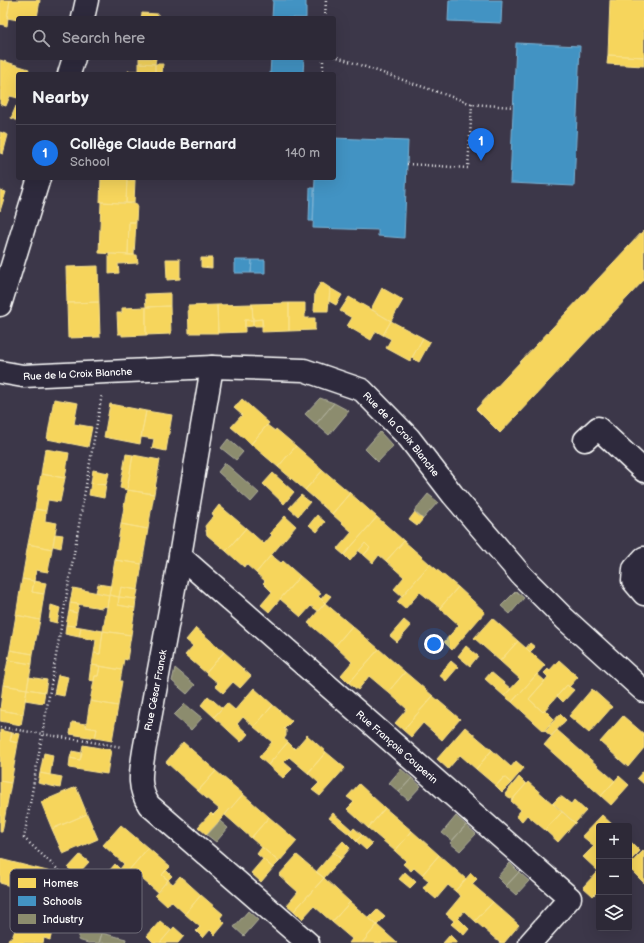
<!DOCTYPE html>
<meta charset="utf-8">
<style>
:root{--surface:#2d2937;--page:#35313f;--text:#f1f3f6;--muted:#a7a6ad;--line:#484552;--accent:#1a73e8}
body{margin:0;font-family:"Balsamiq Sans",sans-serif;background:var(--page);color:var(--text)}
.controls{position:absolute;right:12px;bottom:12px;display:grid;overflow:hidden;border-radius:4px;box-shadow:0 4px 16px #0002}
.controls button{width:36px;height:36px;display:grid;place-items:center;padding:0;border:0;border-bottom:1px solid var(--line);background:var(--surface);color:var(--text);font:20px sans-serif}
.you{position:absolute;left:434px;top:644px;width:14px;height:14px;margin:-10px;border:3px solid #fff;border-radius:50%;background:#1a73e8;box-shadow:0 0 0 6px #1a73e833}
.badge{display:grid;place-items:center;width:26px;height:26px;border-radius:50%;background:var(--accent);color:#fff;font-size:13px;font-weight:700}
.pin{position:absolute;translate:-50% -33px;filter:drop-shadow(0 1px 2px #0008)}
.pin::after{content:'';position:absolute;top:21px;width:14px;height:12px;background:inherit;clip-path:polygon(0 0,100% 0,50% 100%)}
.list{margin:0;padding:0;list-style:none}
h2{display:flex;justify-content:space-between;align-items:center;height:52px;margin:0;padding:0 16px;font-size:17px}
h2 small{font-size:13px;font-weight:400;color:var(--muted)}
.list li{display:grid;grid-template-columns:26px 1fr auto;gap:12px;align-items:center;box-sizing:border-box;height:56px;padding:0 16px;border-top:1px solid var(--line)}
.list b{display:block;font-size:15px;white-space:nowrap}
.list p{margin:0;font-size:13px;white-space:nowrap;color:var(--muted)}
.list em{font-size:13px;font-style:normal;color:var(--muted)}
.icon{flex:none;width:22px;height:22px;fill:none;stroke:currentColor;stroke-width:2;stroke-linecap:round;stroke-linejoin:round}
.map{position:relative;flex:none;width:644px;height:943px;overflow:hidden}
.search{position:absolute;background:var(--surface);box-shadow:0 4px 16px #0002;left:16px;top:16px;width:320px;height:44px;display:flex;align-items:center;gap:10px;box-sizing:border-box;padding:0 14px;border-radius:4px;color:var(--muted);font-size:15px}
.panel{position:absolute;background:var(--surface);box-shadow:0 4px 16px #0002;left:16px;top:72px;width:320px;height:108px;border-radius:4px}
.map>svg:first-child{display:block}
</style>
<div class="map">
<svg width="644" height="943" viewBox="0 0 644 943">
<rect width="100%" height="100%" fill="#3c3749"/>
<filter id="ink" filterUnits="userSpaceOnUse"><feTurbulence type="fractalNoise" baseFrequency=".025" numOctaves="2"/><feDisplacementMap in="SourceGraphic" scale="8" xChannelSelector="R" yChannelSelector="G"/><feConvolveMatrix kernelMatrix="1 2 1 2 8 2 1 2 1" color-interpolation-filters="sRGB"/></filter>
<g filter="url(#ink)">
<path fill="#f6d55c" stroke="#f9e28d" d="M0 0H10L7 18H8L7 26 0 24Z
M10 0H40L37 18H18V20L7 18Z
M610 0H644V57L608 55Z
M142 13 158 14V18H141Z
M608 55 644 57V66L607 64Z
M139 58H156L155 64 139 63Z
M0 60 29 69 27 74H18V98L10 96 6 106 0 104Z
M139 63 155 64V74H128V71H139Z
M155 64H163L162 74H155Z
M16 106 18 107V121L11 118Z
M0 132 8 135 3 154 0 153Z
M101 178H127L126 203 100 202Z
M127 180H135L134 203H126Z
M0 190 6 192 0 211Z
M101 202 137 204 136 222H129L128 255 99 253Z
M129 222H136L134 255H128Z
M644 230V280L500 433 476 409Z
M109 254 137 255 138 263 118 264 119 273 109 274Z
M201 258H212V268L201 267Z
M166 259H180V279L167 280Z
M98 266 99 302 67 303 66 267Z
M321 282 330 288 328 311H314L315 292Z
M330 288 342 295 336 305 329 301Z
M382 288 403 300 391 321 371 309Z
M170 293V306L146 307 145 294Z
M349 297 391 321 383 335 376 331 371 340 347 326 352 318 340 311Z
M99 302 100 337 68 338 67 303Z
M289 303H305V318H315V330L289 331Z
M289 303V331L262 332V319L253 320 252 304Z
M252 304 253 320H245V332L218 333 217 305Z
M217 305 218 333H189L188 306Z
M170 306 171 334 146 335V307Z
M146 307V335L122 336V334H118L117 313H122V308Z
M262 319 263 326H253V320Z
M245 320H253V326L245 327Z
M391 321 423 338 410 361 386 348 391 339 383 335Z
M423 338 430 342 419 362 412 358Z
M54 399 78 403 74 424 92 427 88 447 47 439Z
M242 399 269 423 251 444 231 427 242 415 234 408Z
M110 404 146 411 140 444 104 437Z
M146 411 172 415 166 451 152 448 154 439 141 437Z
M267 425 275 431 276 429 296 446 278 467 251 444Z
M296 446 323 470 305 490 278 467Z
M45 449 69 453 65 478 41 474Z
M126 454 133 455 127 490 120 488Z
M133 455 160 460 154 494 127 490Z
M93 470 109 473 106 485 91 483Z
M323 470 350 493 332 514 305 490Z
M273 473 294 492 284 504 263 484Z
M41 474 65 478 60 502 48 500 46 511 35 509Z
M91 483 106 485 104 498 89 495Z
M127 490 154 494 148 529 121 524Z
M350 493 377 517 344 555 337 549 352 532 332 514Z
M301 495 310 502 298 516 289 508Z
M219 505 246 528 226 551 207 535 205 526 214 515 212 514Z
M35 509 46 511 45 521 57 523 52 549 28 544Z
M415 512 423 519 417 526 409 520Z
M317 515 325 522 317 532 309 525Z
M285 516 296 526 256 573 246 564 244 567 226 551 246 528 264 544 272 535 270 533Z
M377 517 404 541 386 561 379 555 373 563 364 555 370 548 365 543 350 561 344 555Z
M121 524 148 529 142 564 115 560Z
M55 534 63 535 61 548 53 546Z
M404 541 430 564 402 596 394 589 404 577 386 561Z
M365 543 370 548 364 555 359 551Z
M28 544 52 549 48 572 36 570 34 581 22 579Z
M271 555 281 563 283 561 300 576 269 612 261 605 272 592 263 583 265 581 256 573Z
M115 560 142 564 138 590 121 587 119 597 109 595Z
M430 564 458 587 440 608 420 592 405 609 397 602Z
M300 576 321 594 318 596 325 603 318 611 311 606 301 617 280 599Z
M22 579 34 581 32 592 44 594 40 620 16 615Z
M34 581 46 583 44 594 32 592Z
M98 584 111 586 109 595 96 592Z
M121 587 138 590 136 599 119 597Z
M458 587 485 612 452 650 444 642 459 625 440 608Z
M73 588 109 595 107 607 103 606 102 608 70 603Z
M326 593 331 596 325 603 321 599Z
M109 595 119 597 118 605 135 608 131 635 103 631Z
M119 597 136 599 135 608 118 605Z
M70 603 79 604 77 613 69 611Z
M325 603 352 626 335 646 308 623Z
M51 605 60 608 57 623 49 621Z
M69 611 77 613 75 626 66 625Z
M16 615 40 620 33 654 10 650Z
M492 618 518 641 500 661 474 638Z
M404 620 411 626 397 642 390 636Z
M66 625 81 627 79 637 65 634Z
M352 626 379 649 349 683 341 675 352 662 335 646Z
M81 627 103 631 100 654 94 653 96 640 79 637Z
M196 628 224 652 206 673 185 655 193 646 186 640Z
M103 631 131 635 127 660 124 659 122 670 92 665 94 653 100 654Z
M518 641 545 665 512 702 504 696 520 679 500 661Z
M530 643 535 647 530 652 526 648Z
M466 646 478 656 470 666 458 656Z
M379 649 405 672 388 692 369 676 358 690 349 683Z
M10 650 33 654 32 664 8 660Z
M224 652 251 676 240 688 233 682 223 693 215 686 218 683 206 673Z
M8 660 32 664 27 689 3 685Z
M559 660 578 677 569 687 567 685 543 712 529 699 548 677 544 673 548 669 549 671Z
M451 661 458 667 446 681 439 675Z
M91 665 100 666 98 676H95L94 681 89 680Z
M100 666 122 670 120 681H122L118 706 90 701 95 676H98Z
M405 672 433 696 403 730 395 723 407 709 388 692Z
M491 672 511 689 504 696 485 679Z
M537 674 545 681 529 699 543 712 545 710 554 719 544 731 512 702Z
M58 675 68 677 64 696 54 694Z
M29 677 47 680 45 692 27 689Z
M3 685 27 689 23 714 0 710Z
M567 685 574 690 563 702 557 696Z
M254 688 273 705 254 727 243 717 237 724 248 734 241 742 214 717 227 703 235 710Z
M27 689 45 692 43 703 25 700Z
M592 689 612 707 589 733 569 716Z
M208 696 222 708 214 717 201 705Z
M433 696 460 719 442 740 423 723 411 737 403 730Z
M90 701 118 706 112 741 95 738 97 729 86 727Z
M273 705 292 721 284 729 286 730V736L284 739 288 742 268 765 259 757 272 742 254 727Z
M0 710 23 714 21 725 0 721Z
M560 714 566 720 551 736 545 731Z
M623 716 644 734V748L628 767 600 742Z
M72 722 86 724V727L97 729 95 738 70 734Z
M465 727 492 750 476 769 460 755 448 769 437 759Z
M0 730 12 733 10 741 18 743 11 783 0 781Z
M557 730 615 781 601 796 544 745Z
M12 733 20 734 18 743 10 741Z
M307 735 326 752 308 773 289 757 284 762 292 769 283 778 268 765 288 742 295 749Z
M183 742 216 771 198 791 166 762Z
M83 745 111 750 107 774 69 768 70 758 80 760Z
M492 750 511 767 516 761 524 768 511 783 504 777 496 786 476 769Z
M72 751 82 753 80 760 70 758Z
M326 752 345 768 320 796 312 790 319 783 308 773Z
M44 753 53 755 50 775 40 773Z
M644 770V784L637 778Z
M216 771 243 794 207 835 198 827 211 813 213 815 219 809 198 791Z
M40 773 62 777 60 788 38 783Z
M619 776 629 785 611 805 601 796Z
M504 777 511 783 502 792 496 786Z
M519 777 526 784 512 800 505 794Z
M0 781 11 783 2 832H0Z
M528 782 562 812 545 830 527 815 522 821 516 816 521 810 511 801Z
M359 784 385 808 368 828 347 809 354 802 347 797Z
M76 787 87 814 52 829 41 802Z
M243 794 269 817 251 838 225 815Z
M559 797H562L571 804 574 800 586 811 575 823 553 803Z
M385 808 412 831 395 851 368 828Z
M562 812 575 823 558 842 545 830Z
M333 813 352 830 349 834 329 818Z
M87 814 98 839 63 854 52 829Z
M602 815 614 826H599V890L593 896 583 887 598 871 583 857 594 846 582 836Z
M269 817 297 841 279 862 251 838Z
M121 825 148 848 104 899 93 890 115 864 120 869 124 864 103 845Z
M354 828 362 835 356 841 349 834Z
M412 831 439 855 422 875 414 868 411 871 403 864 406 861 395 851Z
M362 835 372 844 366 850 356 841Z
M629 840 640 851 629 862Z
M343 841 350 848 341 859 333 852Z
M262 847 279 862 273 868 257 854Z
M148 848 170 867 162 875 168 880 157 892 135 873 127 881 123 877Z
M644 850V883L629 868V865Z
M333 852 341 859 324 878 316 872Z
M80 855 89 862 77 875 68 868Z
M297 855 324 878 294 911 287 905 298 892 279 875Z
M439 855 466 879 455 891 448 885 436 899 423 888 429 881 422 875Z
M0 859 55 873 49 896 60 899 50 940 44 938 43 943H7L9 938H12L15 930H21L25 912 22 911 28 887 18 884 17 888 0 883Z
M263 859 273 868 261 882 251 873Z
M166 870 172 876 168 880 162 875Z
M405 872 416 882 410 888 399 879Z
M471 873 477 879 472 884 493 902 475 921 464 911 458 918 469 929 464 935 451 924 454 921 446 914 461 896 455 891Z
M180 876 201 895 185 914 171 901 167 906 155 895 168 880 173 884Z
M324 878 350 902 332 922 314 906 302 919 294 911Z
M201 895 223 914 220 918 225 923 215 935 210 930 203 938 196 931 200 927 185 914Z
M350 902 377 925 362 943H349L352 939 332 922Z
M493 902 519 925 504 943H500L475 921Z
M377 910 385 917 377 925 369 918Z
M160 921 171 930 160 943H154L147 936Z
M377 925 397 943H362Z
M174 927 184 936 178 943H160Z
M450 935 457 942V943H443Z"/>
<path fill="#4393c3" stroke="#7bb3d5" d="M273 0H306V18H272Z
M449 0H502L501 23 448 21Z
M516 43 580 46 574 186 510 183Z
M271 58H304L303 74H270Z
M334 138 408 141 404 238 378 236V230L313 228 315 178H334Z
M310 188H314L313 221H309Z
M235 260H252L251 273H235Z
M252 260H265V273H251Z"/>
<path fill="#8c8c6e" stroke="#aeae9a" d="M320 398 334 403 316 424 305 414Z
M334 403 349 411 329 435 316 424Z
M380 432 393 446 378 462 365 449Z
M228 439 243 452 236 460 221 448Z
M225 463 259 493 251 502 218 472Z
M428 494 438 502 423 519 414 511Z
M516 591 524 598 510 614 501 606Z
M175 668 195 685 187 694 172 681Z
M185 704 202 718 191 730 174 715Z
M401 769 412 778 399 792 389 783Z
M412 778 421 786 408 800 399 792Z
M456 816 466 825 452 841 442 833Z
M220 821 228 828 216 842 207 835Z
M466 825 476 834 460 851 450 843Z
M510 863 519 872 506 886 497 877Z
M519 872 529 881 516 895 506 886Z
M248 911 258 920 244 936 234 927Z
M81 928 102 933 99 943H88L78 940Z
M102 933 126 939 125 943H99Z"/>
<g fill="none" stroke-linecap="round" stroke-linejoin="round">
<defs>
<g id="street">
<path d="M212 367 180 556 144 751C141 772 137 786 149 805L308 943"/>
<path id="s1" d="M0 372 23 376 212 367 304 370 362 390 409 438 453 495 522 576 565 619 644 691"/>
<path d="M585 440 598 428 644 471"/>
<path id="s2" d="M180 556 570 898 530 943"/>
<path d="M644 558 634 569 633 581 644 594"/>
</g>
<path id="secondary" d="M83 18 87 0
M69 74 74 58
M0 305 39 178"/>
</defs>
<use href="#street" stroke="#fff" stroke-width="25"/>
<use href="#secondary" stroke="#fff" stroke-width="25"/>
<path stroke="#fff" stroke-width="2.5" stroke-dasharray="1 3" stroke-linecap="butt" d="M325 18 326 0
M334 56 472 104 513 107
M323 74V58
M407 164 468 168 472 104
M0 727 122 747
M102 918 94 903 24 838 102 394"/>
<use href="#street" stroke="#2f2a3d" stroke-width="22"/>
<use href="#secondary" stroke="#2f2a3d" stroke-width="22"/>
</g>
</g>
<g text-anchor="middle" stroke-width="4" stroke-linejoin="round" paint-order="stroke">
<g font-size="10" fill="#fff" stroke="#2f2a3d">
<text dy="4" stroke="none"><textPath href="#s1" startOffset="78">Rue de la Croix Blanche</textPath></text>
<text dy="4" stroke="none"><textPath href="#s1" startOffset="425">Rue de la Croix Blanche</textPath></text>
<text transform="translate(155 690) rotate(-79)" y="4">Rue César Franck</text>
<text dy="4" stroke="none"><textPath href="#s2" startOffset="289">Rue François Couperin</textPath></text>
</g>
</g>
<rect x="10" y="869" width="132" height="64" rx="6" fill="#2f2a3d" stroke="#6d6a77" stroke-width="1"/>
<rect x="18" y="878" width="18" height="10" fill="#f6d55c"/>
<rect x="18" y="896" width="18" height="10" fill="#4393c3"/>
<rect x="18" y="914" width="18" height="10" fill="#8c8c6e"/>
<g font-size="11" fill="#fff">
<text x="43" y="887">Homes</text>
<text x="43" y="905">Schools</text>
<text x="43" y="923">Industry</text>
</g>
</svg>
<div class="controls">
<button>+</button>
<button>−</button>
<button><svg class="icon" aria-label="layers" viewBox="0 0 24 24"><path d="M12 4l9 5-9 5-9-5zM3 14l9 5 9-5"/></svg></button>
</div>
<div class="you"></div>
<div class="pin badge" style="left:481px;top:161px">1</div>
<div class="search"><svg class="icon" aria-label="search" viewBox="0 0 24 24"><circle cx="10" cy="10" r="6"/><path d="M15 15l6 6"/></svg>Search here</div>
<section class="panel">
<h2>Nearby<small></small></h2>
<ul class="list">
<li><span class="badge">1</span><div><b>Collège Claude Bernard</b><p>School</p></div><em>140 m</em></li>
</ul>
</section>
</div>
